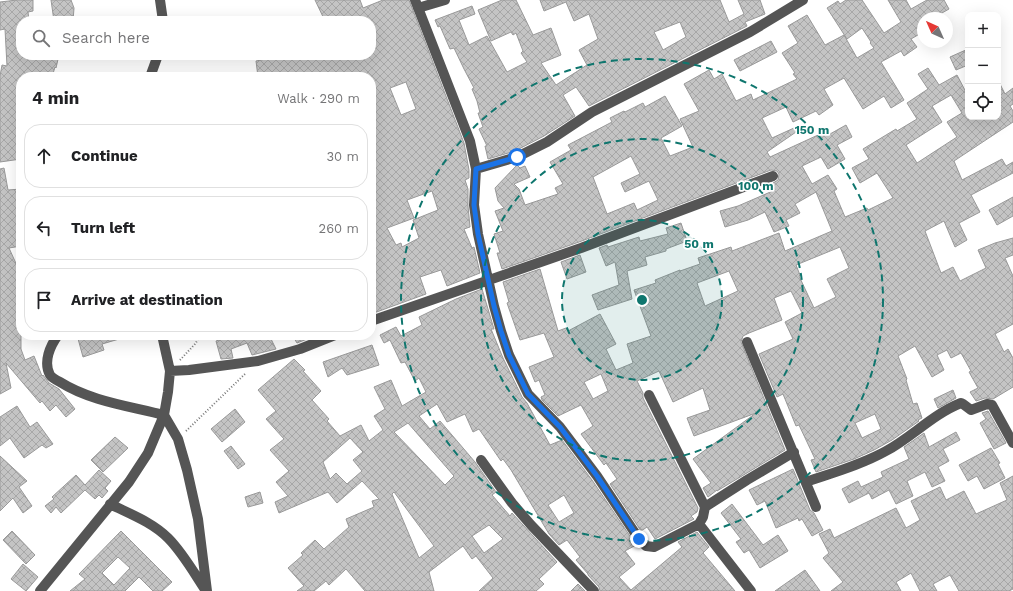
<!DOCTYPE html>
<meta charset="utf-8">
<style>
:root{--surface:#fff;--page:#f6f6f6;--text:#202124;--muted:#757577;--line:#e0e0e0}
body{margin:0;font-family:"Work Sans",sans-serif;background:var(--page);color:var(--text)}
.controls{position:absolute;right:12px;top:12px;display:grid;overflow:hidden;border-radius:8px;box-shadow:0 4px 16px #0002}
.controls button{width:36px;height:36px;display:grid;place-items:center;padding:0;border:0;border-bottom:1px solid var(--line);background:var(--surface);color:var(--text);font:20px sans-serif}
.compass{position:absolute;left:917px;top:12px;width:36px;height:36px;border-radius:50%;background:var(--surface);box-shadow:0 4px 16px #0002;rotate:315deg}
.stop{position:absolute;width:12px;height:12px;margin:-9px;border:3px solid #1a73e8;border-radius:50%;background:#fff}
.stop.end{background:#1a73e8;border-color:#fff;box-shadow:0 1px 4px #0008}
.list{margin:0;padding:0;list-style:none}
h2{display:flex;justify-content:space-between;align-items:center;height:52px;margin:0;padding:0 16px;font-size:17px}
h2 small{font-size:13px;font-weight:400;color:var(--muted)}
.list li{display:grid;grid-template-columns:26px 1fr auto;gap:12px;align-items:center;box-sizing:border-box;height:64px;margin:0 8px 8px;padding:0 8px;border:1px solid var(--line);border-radius:16px}
.list b{display:block;font-size:15px;white-space:nowrap}
.list em{font-size:13px;font-style:normal;color:var(--muted)}
.icon{flex:none;width:22px;height:22px;fill:none;stroke:currentColor;stroke-width:2;stroke-linecap:round;stroke-linejoin:round}
.map{position:relative;flex:none;width:1013px;height:591px;overflow:hidden}
.search{position:absolute;background:var(--surface);box-shadow:0 4px 16px #0002;left:16px;top:16px;width:360px;height:44px;display:flex;align-items:center;gap:10px;box-sizing:border-box;padding:0 14px;border-radius:16px;color:var(--muted);font-size:15px}
.panel{position:absolute;background:var(--surface);box-shadow:0 4px 16px #0002;left:16px;top:72px;width:360px;height:268px;border-radius:16px}
.map>svg:first-child{display:block}
</style>
<div class="map">
<svg width="1013" height="591" viewBox="0 0 1013 591">
<defs>
<pattern id="building-cross-hatch" width="8" height="8" patternUnits="userSpaceOnUse"><rect width="8" height="8" fill="#c4c4c4"/><path d="M0 0l8 8M0 8l8-8" fill="none" stroke="#a7a7a7"/></pattern>
</defs>
<rect width="100%" height="100%" fill="#fff"/>
<path fill="url(#building-cross-hatch)" stroke="#999" fill-rule="evenodd" d="M17 0H33V11L28 12 29 21H21V55H59L56 68 55 67 52 77H21V159L0 162V76L2 65 7 66 5 29 0 30V2Z
M51 0H71L74 8 73 21H54Z
M315 0H360L363 8 383 0H409L464 143 469 170V178L465 180 468 189V206L470 227 464 229 472 248 474 247 480 273 447 286 441 270 420 277 426 294 371 314V77H258L256 61 286 55H371V21H325ZM406 82 416 109 401 115 390 88ZM432 191 438 210 413 220 419 238 402 247 401 243 396 245 387 228 414 218 407 200Z
M502 0H516L533 35 551 28 561 55 541 63 556 85 587 65 579 50 598 39 589 14 574 21 566 2 544 11 540 0H720L729 22 744 14 738 0H760L765 14 745 22 747 26 589 106 576 87 563 95 575 116 544 136 515 151 488 159 485 146H487L479 129 483 127 478 113H480L477 101 472 89 474 88 464 69 454 48 450 49 440 26 438 27 435 20 472 6 475 14 459 20 469 45 487 36 507 72 527 62 521 53 523 51 516 33 513 35 511 32 491 41 478 10ZM680 22 686 37 663 50 654 32Z
M846 0H862L884 33 901 22 888 0H906L911 9 927 0H944L949 9 933 18H923V32L911 39 917 47 904 56 901 51 881 62 904 100 891 108 884 96 863 109 844 78 824 89 833 105 819 115 816 111 793 122 786 107 762 118 772 138 794 128 796 132 767 152 770 157 829 130 830 134 846 125 852 137 837 145 845 159 828 169 821 157 802 166 812 184 828 175 837 189 834 191 845 217 867 208 868 210 893 198 877 173 860 183 852 168 869 159 863 149 896 129 897 131 917 119 907 103 928 89 918 74 928 68 939 85 957 75 968 96V117H998V80L1005 94 1013 88V104L1010 106 1013 111V122L954 161 962 180 1002 159 1006 166 1013 162V173L971 195 980 212 959 223 967 240 955 247 944 221 925 231 941 273 953 267 960 281 986 268 978 250 995 243 1013 238V255L1005 258 1013 276V324L995 334 1004 352 1008 349 1013 358V387L993 399 985 398 976 401 970 392 978 388 969 372 971 371 961 353 951 358 947 350 937 355 944 370 932 377 915 346 898 356 907 379 906 380 913 404 917 403 922 418 918 420 919 421 892 440 874 450 854 459 816 472 811 460 815 459 799 425 796 426 783 394 777 397 759 354 793 339 785 322 802 313 791 291 774 298 782 320 749 333 743 336 741 342 785 450 717 491V490L708 497 703 488 711 483 693 459 756 413 694 436 687 418 710 410 703 388 673 402 659 371 637 381 643 393V398L698 508 697 512 691 516 694 519 655 539 647 527 641 531 610 484 617 479 606 463 604 465 581 434 593 426 581 405 558 416 542 400 541 397 545 395 539 380 535 382 529 367 554 357 544 333 520 340 507 303 509 302 503 282 540 269 558 331 566 328 568 331 600 314 616 344 606 349 616 370 633 363 627 344 651 336 634 290 656 283 655 280 680 270V271L700 264 698 258 731 247 732 251 779 233 785 251 832 231 816 192 795 204 800 213 786 220 789 226 774 232 765 212 748 220 725 227 720 211 738 206 775 190 773 183 778 180 779 174 777 171 771 170 579 242 502 269 497 253H500L494 234 503 231 495 211 504 208 498 201 495 188 517 165 520 168 525 166 530 177 514 184 519 189 525 205 558 194 555 188 563 184 550 162 571 150 568 145 612 122 610 118 624 111 625 112 643 103 645 107 665 96 682 126 661 138 670 156 693 147 680 119 699 111 684 84 709 70 714 79 722 74 736 101 751 94 753 100 797 79 793 74 795 73 782 53 798 43 788 26 807 15 825 45 844 35 857 58 874 48 870 43 871 42 862 28 847 39 827 8 838 1 840 4ZM951 95 962 113 947 122 957 137 917 163 906 145 942 122 932 106ZM631 156 640 174 621 183 625 192 649 181 658 200 637 210 634 203 607 214 593 177ZM840 247 849 268 827 279 836 297 814 308 799 276 800 275 796 265ZM729 271 738 291 705 306 697 283ZM601 374 608 391 593 399 584 382ZM875 414 881 429 862 438 855 423Z
M771 41 777 52 740 71 734 60Z
M968 49V65L956 70 950 57Z
M4 168 8 190 21 189V246L9 248 19 270H21V349L25 360 34 356 42 376 43 375 49 383 59 389 75 409 66 417 56 405 50 411 42 401 40 403 6 363 11 388 0 394V169Z
M1013 197V216L997 225 989 210Z
M681 223 687 241 666 249V251L645 257 647 265 627 271 632 299 598 310 592 295 619 285 615 262 606 266 599 248 607 245 608 247 639 237 640 241 668 234 666 228Z
M580 255 586 272 567 279 561 262Z
M482 289 494 329H491L503 358 522 397 527 403 550 445 562 440 592 480 636 545 625 551 635 564 619 577 631 590 682 547 678 542 697 532 709 547 703 553 735 591H600L599 587 588 575V574L576 560 580 557 567 540 559 545 549 534 511 470 503 459 501 461 479 429 473 432 465 414 447 422 437 404 419 416 430 429 440 421 475 462 496 492 492 495 510 516 512 513 557 562 539 579 544 584 536 591H479L493 578 476 556 472 559 463 546 429 572 434 591H365L346 569 329 585 326 581 314 591H297L304 586 288 568 303 555 301 553 315 540 324 549 349 527 346 519 374 507 372 501 379 499 362 481 337 503 328 492 279 513 275 502 288 496 276 482 289 471 270 450 284 439 266 419 276 411 258 390 294 359 305 370 303 371 321 391 312 400 329 419 327 421 340 436 361 425 369 441 383 430 374 416 385 409 374 387 391 380 402 406 426 392 419 378 415 381 405 362 401 363 390 340 384 343 380 335 396 327 401 336 422 325 419 317 456 299ZM408 423 454 476 445 485 394 432ZM350 438 363 452 353 460 362 471 347 484 336 473 330 479 323 462ZM394 492 434 546 419 558 392 494ZM564 495 574 513 559 522 548 505ZM489 525 503 539 484 553 472 536Z
M77 335H125L126 337 102 344 104 350 83 357Z
M235 335H269L276 349 252 355 247 343 231 349 233 358 221 359 216 341Z
M292 335H317L297 343Z
M372 345 379 365 347 375 342 368 328 377 323 362Z
M953 390 956 398 938 408 934 399Z
M17 406 30 427 37 422 53 444 46 448 42 445 24 458 10 438 0 446V417Z
M235 409 245 422 222 442 211 429Z
M988 411 1006 443 994 449 980 423 986 419 982 413Z
M956 432 960 440 943 449 949 461 938 467 945 481 932 487 925 472 907 481 913 496 896 504 889 490 872 499 869 493 849 503 842 489 858 481 861 487 883 477 881 472 909 459 904 447 924 433 929 447Z
M115 437 128 448 103 472 91 460Z
M231 446 245 464 238 469 224 451Z
M991 448 1000 463 998 464 1005 478 984 489 977 476 968 481 959 465Z
M0 456 27 481 19 487 32 506 23 513 13 498 0 511Z
M793 469 810 510 814 513 823 530 812 536 802 519 799 521 798 518 776 528 765 501 757 505 749 490Z
M99 470 111 481 105 488 108 491 102 498 99 495 95 499 85 490 61 513 56 507 51 513 45 506 54 499 52 497 76 475 85 485Z
M1013 476V589L1009 591H959L950 575 933 584 937 591H920L911 573 896 582 901 591H831L843 582 823 558 829 553 819 534 830 529 834 538 896 508 906 528 920 520 911 501 940 487 946 500 964 491 976 514 1007 500 1000 483Z
M260 492 263 503 248 507 245 497Z
M732 504 763 545 778 535 788 551 760 568 749 550 744 553 736 542 741 539 721 513Z
M12 531 35 555 26 564 3 540Z
M121 531 172 582 162 591H153L139 577 125 591H70L85 579 79 574ZM118 557 130 568 114 585 102 573Z
M23 564 38 577 26 591 11 579Z
M805 570 820 591H775Z
M578 584 585 591H571Z"/>
<g fill="none" stroke-linecap="round" stroke-linejoin="round">
<path stroke="#777" stroke-width="2" stroke-dasharray="1 2" stroke-linecap="butt" d="M180 360 195 344 201 335
M186 431 246 373"/>
<path stroke="#555" stroke-width="10" d="M160 0 163 21
M415 0 470 141 476 169 474 205 478 234 494 306 501 331 509 355 528 394 560 427 597 476 639 539 646 546 654 547 699 524
M418 8 445 0
M150 77 158 55
M476 169 517 157 547 142 592 112 750 32 803 0
M371 321 581 248 773 176
M58 335C50 346 43 362 50 375 52 378 56 380 60 382 90 401 129 406 164 415L178 439 187 470 198 519 207 591
M747 342 816 507
M170 371 189 370 258 361 300 349 335 335
M649 395 705 507
M481 460 512 503 531 525 594 591
M806 482C832 473 861 465 886 451 912 437 933 414 961 403L963 404 971 410 987 404 992 405 1013 443
M110 504C130 514 152 522 168 538 183 553 194 573 206 591
M40 591 129 482 148 453 164 415 168 392 170 371 162 335
M751 591 699 524 703 517 705 507 747 480 794 452"/>
</g>
<g fill="none" stroke-linecap="round" stroke-linejoin="round">
<path stroke="#1a73e8" stroke-width="5" d="M517 157 476 169 474 205 478 234 494 306 501 331 509 355 528 394 560 427 597 476 639 539"/>
</g>
<circle cx="642" cy="300" r="80" fill="#0f766e" fill-opacity=".12"/>
<g fill="none" stroke="#0f766e" stroke-width="2" stroke-dasharray="7 5">
<circle cx="642" cy="300" r="80"/>
<circle cx="642" cy="300" r="161"/>
<circle cx="642" cy="300" r="241"/>
</g>
<circle cx="642" cy="300" r="6" fill="#0f766e" stroke="#fff" stroke-width="2"/>
<g font-size="12" text-anchor="middle" font-weight="bold" fill="#0f766e" stroke="#fff" stroke-width="3.5" stroke-linejoin="round" paint-order="stroke">
<text x="812" y="134">150 m</text>
<text x="756" y="190">100 m</text>
<text x="699" y="248">50 m</text>
</g>
</svg>
<div class="controls">
<button>+</button>
<button>−</button>
<button><svg class="icon" aria-label="locate" viewBox="0 0 24 24"><circle cx="12" cy="12" r="6"/><path d="M12 2v4M12 18v4M2 12h4M18 12h4"/></svg></button>
</div>
<svg class="compass" viewBox="-18 -18 36 36"><path d="M0-13l5 13h-10z" fill="#e53935"/><path d="M0 13l5-13h-10z" fill="#757577"/></svg>
<div class="stop" style="left:517px;top:157px"></div>
<div class="stop end" style="left:639px;top:539px"></div>
<div class="search"><svg class="icon" aria-label="search" viewBox="0 0 24 24"><circle cx="10" cy="10" r="6"/><path d="M15 15l6 6"/></svg>Search here</div>
<section class="panel">
<h2>4 min<small>Walk · 290 m</small></h2>
<ul class="list">
<li><svg class="icon" aria-label="ahead" viewBox="0 0 24 24"><path d="M12 20V5M6 11l6-6 6 6"/></svg><div><b>Continue</b></div><em>30 m</em></li>
<li><svg class="icon" aria-label="left" viewBox="0 0 24 24"><path d="M17 20v-9H6M10 6l-5 5 5 5"/></svg><div><b>Turn left</b></div><em>260 m</em></li>
<li><svg class="icon" aria-label="arrive" viewBox="0 0 24 24"><path d="M6 21V4h12l-3 4 3 4H6"/></svg><div><b>Arrive at destination</b></div></li>
</ul>
</section>
</div>
